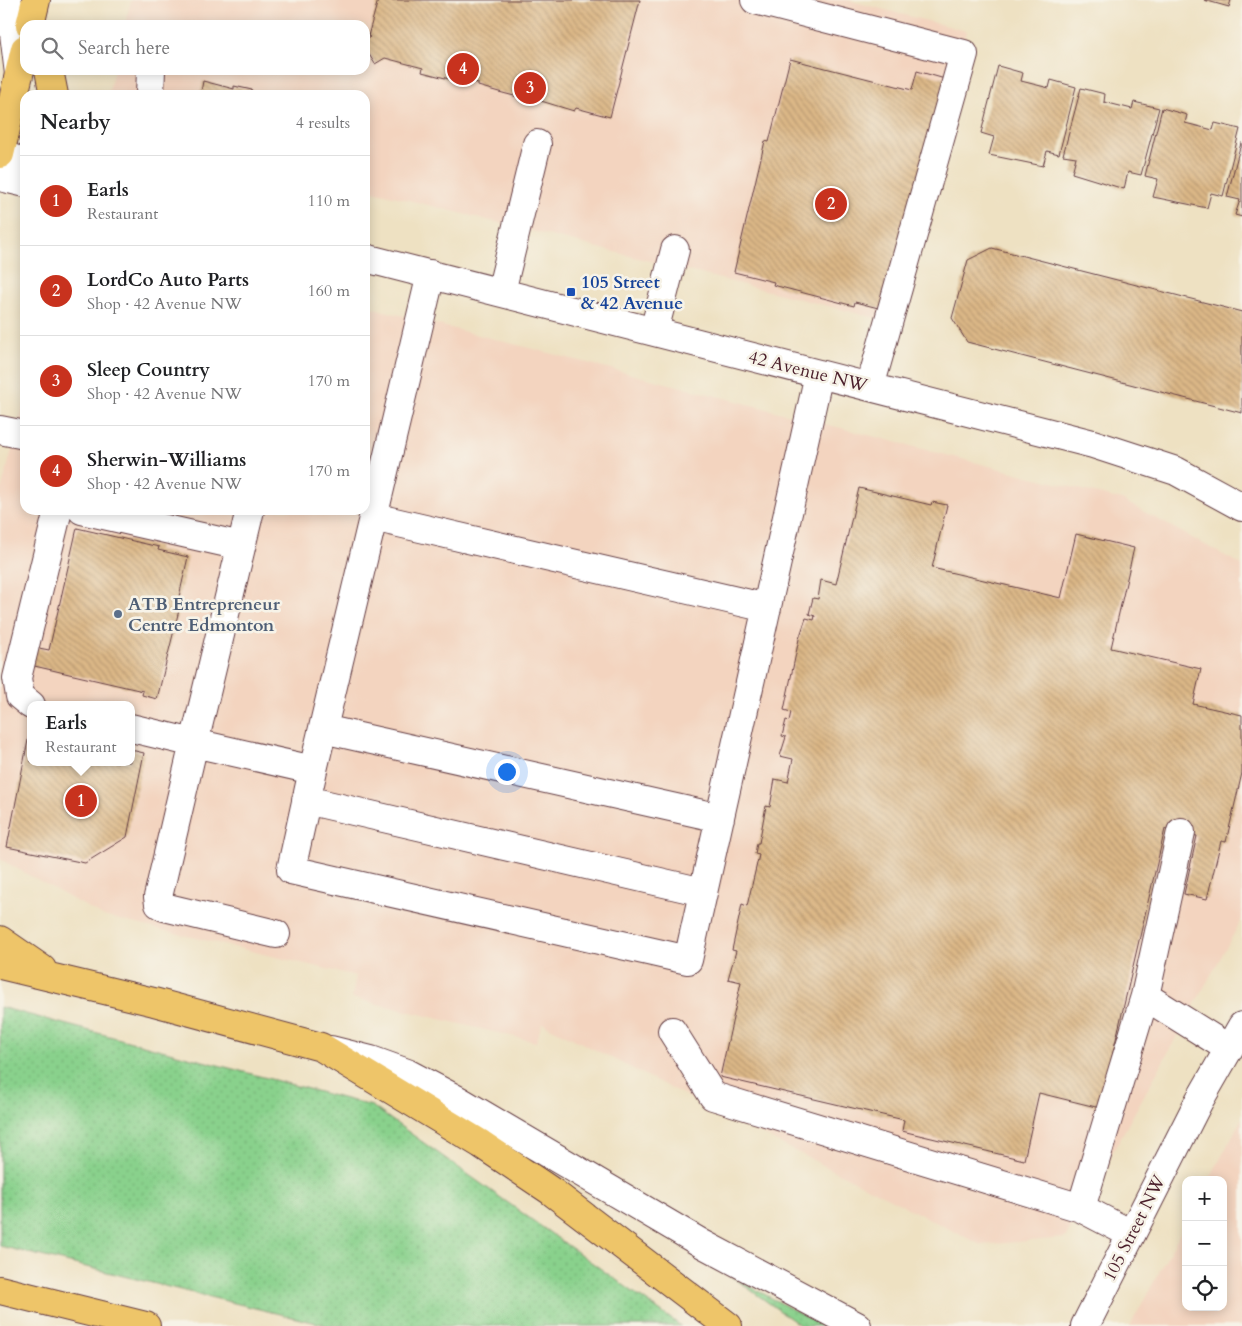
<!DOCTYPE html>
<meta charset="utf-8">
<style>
:root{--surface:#fff;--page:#f2f2f2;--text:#202124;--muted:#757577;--line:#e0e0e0;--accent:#c8321e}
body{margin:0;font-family:Cardo,serif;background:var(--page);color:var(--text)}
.controls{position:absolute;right:15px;bottom:15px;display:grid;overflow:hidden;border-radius:10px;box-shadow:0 2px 12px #0003}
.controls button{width:45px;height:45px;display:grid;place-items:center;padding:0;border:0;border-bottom:1px solid var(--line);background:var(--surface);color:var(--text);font:25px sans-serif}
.you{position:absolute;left:506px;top:771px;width:18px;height:18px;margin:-12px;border:4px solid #fff;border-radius:50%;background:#1a73e8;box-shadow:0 0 0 8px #1a73e833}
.badge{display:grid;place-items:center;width:32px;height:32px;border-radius:50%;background:var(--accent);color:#fff;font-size:16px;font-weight:700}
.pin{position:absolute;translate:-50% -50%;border:2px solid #fff;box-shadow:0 1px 5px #0006}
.popup{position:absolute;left:27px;top:701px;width:108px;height:65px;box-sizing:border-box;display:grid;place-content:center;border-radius:10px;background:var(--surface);filter:drop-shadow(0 1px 4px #0005);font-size:16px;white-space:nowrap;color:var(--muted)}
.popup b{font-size:19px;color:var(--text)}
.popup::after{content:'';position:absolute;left:50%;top:100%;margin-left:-10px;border:10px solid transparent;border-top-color:var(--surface)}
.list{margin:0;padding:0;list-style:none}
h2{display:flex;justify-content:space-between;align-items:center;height:65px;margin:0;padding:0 20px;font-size:21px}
h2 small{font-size:16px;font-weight:400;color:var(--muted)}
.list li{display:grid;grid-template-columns:32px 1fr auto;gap:15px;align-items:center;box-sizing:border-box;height:90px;padding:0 20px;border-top:1px solid var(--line)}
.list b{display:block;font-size:19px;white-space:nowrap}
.list p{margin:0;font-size:16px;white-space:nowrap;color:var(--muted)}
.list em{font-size:16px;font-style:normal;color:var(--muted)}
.icon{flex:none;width:28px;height:28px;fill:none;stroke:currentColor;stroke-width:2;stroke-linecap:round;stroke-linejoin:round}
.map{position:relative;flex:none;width:1242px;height:1326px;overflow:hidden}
.search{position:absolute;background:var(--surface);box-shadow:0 2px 12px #0003;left:20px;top:20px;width:350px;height:55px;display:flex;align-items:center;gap:12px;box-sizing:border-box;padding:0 18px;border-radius:15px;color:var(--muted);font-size:19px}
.panel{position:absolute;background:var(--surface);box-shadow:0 2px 12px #0003;left:20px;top:90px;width:350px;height:425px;border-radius:15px}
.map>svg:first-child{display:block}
</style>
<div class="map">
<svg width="1242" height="1326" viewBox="0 0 1242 1326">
<defs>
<pattern id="grass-dots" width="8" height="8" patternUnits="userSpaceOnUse" patternTransform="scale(1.25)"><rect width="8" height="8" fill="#89d18c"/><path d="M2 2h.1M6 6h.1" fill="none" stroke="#78b379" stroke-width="1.8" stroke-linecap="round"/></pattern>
<pattern id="building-back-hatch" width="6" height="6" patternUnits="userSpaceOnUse" patternTransform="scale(1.25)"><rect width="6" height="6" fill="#dcb887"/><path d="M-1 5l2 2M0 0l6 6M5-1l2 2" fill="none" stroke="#b4956f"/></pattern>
</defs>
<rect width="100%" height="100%" fill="#f7f3e8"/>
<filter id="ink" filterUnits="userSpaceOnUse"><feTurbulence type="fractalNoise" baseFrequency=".02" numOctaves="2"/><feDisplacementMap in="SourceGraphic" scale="10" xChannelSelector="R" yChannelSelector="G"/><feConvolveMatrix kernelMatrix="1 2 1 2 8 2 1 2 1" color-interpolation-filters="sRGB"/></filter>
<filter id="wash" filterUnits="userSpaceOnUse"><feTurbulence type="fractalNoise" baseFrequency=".0096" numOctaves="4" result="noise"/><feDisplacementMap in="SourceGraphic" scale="20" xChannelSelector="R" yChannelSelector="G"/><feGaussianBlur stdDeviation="1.12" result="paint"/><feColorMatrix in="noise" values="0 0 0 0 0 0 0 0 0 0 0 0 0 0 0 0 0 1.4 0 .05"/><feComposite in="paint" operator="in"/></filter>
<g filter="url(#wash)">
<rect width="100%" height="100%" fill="#eee1c2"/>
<path fill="#f3d4bf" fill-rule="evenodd" d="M131 0H847L966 31 903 325 365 189V95H108L114 70H365V25H125Z
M365 306 1122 500 1242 565V919L1065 1238 981 1245 542 1023 536 1042 352 998 356 976 103 916 0 859V495L25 400V510H365ZM31 705H131V762H31Z
M1242 1118V1326H1130L1186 1222V1307H1223V1180H1209Z"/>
<path fill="url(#grass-dots)" stroke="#6a785c" d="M0 1007 372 1106 681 1326H329L0 1246Z
M731 1276 823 1326H801Z"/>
<g id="blocks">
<path fill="url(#building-back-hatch)" d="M378 0H640L610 117 576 108 574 111 518 94V97L499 92 478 86V83L453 77V80L422 72 423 68 385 58 375 64 365 48V40L370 37 368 36Z
M1204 0H1231L1229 7Z
M790 59 912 90 917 71 945 79 886 310 855 302 854 306 773 285 774 282 734 272 765 141 769 142Z
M998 66 1023 73 1021 81 1049 88 1051 80 1076 87 1059 154 1047 151 1043 166 989 155 994 137 981 133Z
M203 81 234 89V86L252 90 251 93 254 95H196L197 91 201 92Z
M1081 88 1105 94 1104 102 1132 109 1134 102 1159 108 1141 175 1128 172 1124 189 1072 173 1076 157 1063 155Z
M1162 108 1187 115 1185 123 1213 130 1215 123 1240 129 1223 196 1211 193 1207 208 1153 197 1158 179 1145 176Z
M1241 143H1242V217L1235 215 1240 200 1227 197Z
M992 248 1242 312V413L967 342 952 318 968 260Z
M859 488 931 505 932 502 947 505 932 568 1061 598 1076 534 1134 548 1111 648 1201 669 1193 704 1242 715V773L1226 842 1221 841 1207 899 1184 894 1197 836 1165 829 1100 1108 1039 1093 1024 1160 902 1131 904 1120 720 1077 741 982 728 979 736 951 732 950 742 904 747 906 759 855 755 854 757 843H759L766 806 770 807 775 779 788 782 793 759 780 756 786 737 782 736 786 720 789 721 791 712 784 710 799 639 806 618 814 620 815 616 809 614 813 598 818 599 821 580 836 584Z
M77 528 159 547 158 550 188 557 178 601 181 602 157 699 142 695 143 691 30 665 34 647 49 650Z
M30 730 31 762H131V750L144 753 127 837 85 863 7 847Z"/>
</g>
</g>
<g filter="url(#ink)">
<use href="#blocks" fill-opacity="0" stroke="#633c42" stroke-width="1"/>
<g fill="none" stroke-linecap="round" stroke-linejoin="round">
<defs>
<path id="minor" d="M7 0 12 17 19 74
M755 0 964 54 870 387
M150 95 151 70
M0 155 25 162
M0 177 25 183
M365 258 1093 444 1176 471 1242 507
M431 274 313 770 291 870 688 960 819 374
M501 292 537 144
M654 331 675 250
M0 430 25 435
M82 510 241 546
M250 510 194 743 313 770
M373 517 767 608
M31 705 20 696 17 678 58 510
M131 728 194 743 158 897 159 904 164 907 276 934
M323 729 720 818
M306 800 703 892
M1145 996 1181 832
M672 1031 713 1096 1081 1208
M331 1050 371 1060 407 1073 458 1100 701 1243 857 1326
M1131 1234 1081 1208 1145 996 1228 1048
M1085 1326 1199 1101 1242 1026"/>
<path id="highway" d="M30 25 36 0
M49 70 54 95
M0 154 25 49
M0 940 42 969
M0 965 154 1002 321 1047 481 1144 551 1191 728 1326
M0 1290 146 1326"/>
</defs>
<use href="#minor" stroke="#633c42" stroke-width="30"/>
<use href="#highway" stroke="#633c42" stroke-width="30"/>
<use href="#minor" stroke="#fff" stroke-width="28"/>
<use href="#highway" stroke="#eec569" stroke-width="28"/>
</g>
</g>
<rect fill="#1a4fb4" stroke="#f7f3e8" stroke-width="2" x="566" y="287" width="10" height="10" rx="2.5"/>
<circle fill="#5c6f8a" stroke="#f7f3e8" stroke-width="2" cx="118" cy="614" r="5"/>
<g text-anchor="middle" stroke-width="5" stroke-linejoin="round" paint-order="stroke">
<g font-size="18" font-weight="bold" fill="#164399" stroke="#f7f3e8" text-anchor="start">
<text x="581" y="288">105 Street<tspan x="581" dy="21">&amp; 42 Avenue</tspan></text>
</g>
<g font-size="18" fill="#4a1f2b" stroke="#f7f3e8">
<text transform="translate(808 371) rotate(14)" y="6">42 Avenue NW</text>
<text transform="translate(1134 1228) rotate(-63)" y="6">105 Street NW</text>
</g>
<g font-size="18" font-weight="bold" fill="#4e5e75" stroke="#f7f3e8" text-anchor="start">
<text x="128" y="610">ATB Entrepreneur<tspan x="128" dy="21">Centre Edmonton</tspan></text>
</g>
</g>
</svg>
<div class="controls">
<button>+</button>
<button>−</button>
<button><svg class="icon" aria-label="locate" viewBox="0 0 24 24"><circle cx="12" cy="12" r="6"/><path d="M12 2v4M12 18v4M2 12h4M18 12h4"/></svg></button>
</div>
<div class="you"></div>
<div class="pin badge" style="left:81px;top:801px">1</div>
<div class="popup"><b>Earls</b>Restaurant</div>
<div class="pin badge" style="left:831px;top:204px">2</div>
<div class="pin badge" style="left:530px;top:88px">3</div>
<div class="pin badge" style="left:463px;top:69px">4</div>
<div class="search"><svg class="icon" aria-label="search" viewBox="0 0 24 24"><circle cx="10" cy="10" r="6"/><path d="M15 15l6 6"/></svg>Search here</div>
<section class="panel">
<h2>Nearby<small>4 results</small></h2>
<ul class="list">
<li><span class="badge">1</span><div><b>Earls</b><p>Restaurant</p></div><em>110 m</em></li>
<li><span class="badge">2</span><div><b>LordCo Auto Parts</b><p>Shop · 42 Avenue NW</p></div><em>160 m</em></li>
<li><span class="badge">3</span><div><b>Sleep Country</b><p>Shop · 42 Avenue NW</p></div><em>170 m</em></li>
<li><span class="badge">4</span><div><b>Sherwin-Williams</b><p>Shop · 42 Avenue NW</p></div><em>170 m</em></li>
</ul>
</section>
</div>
